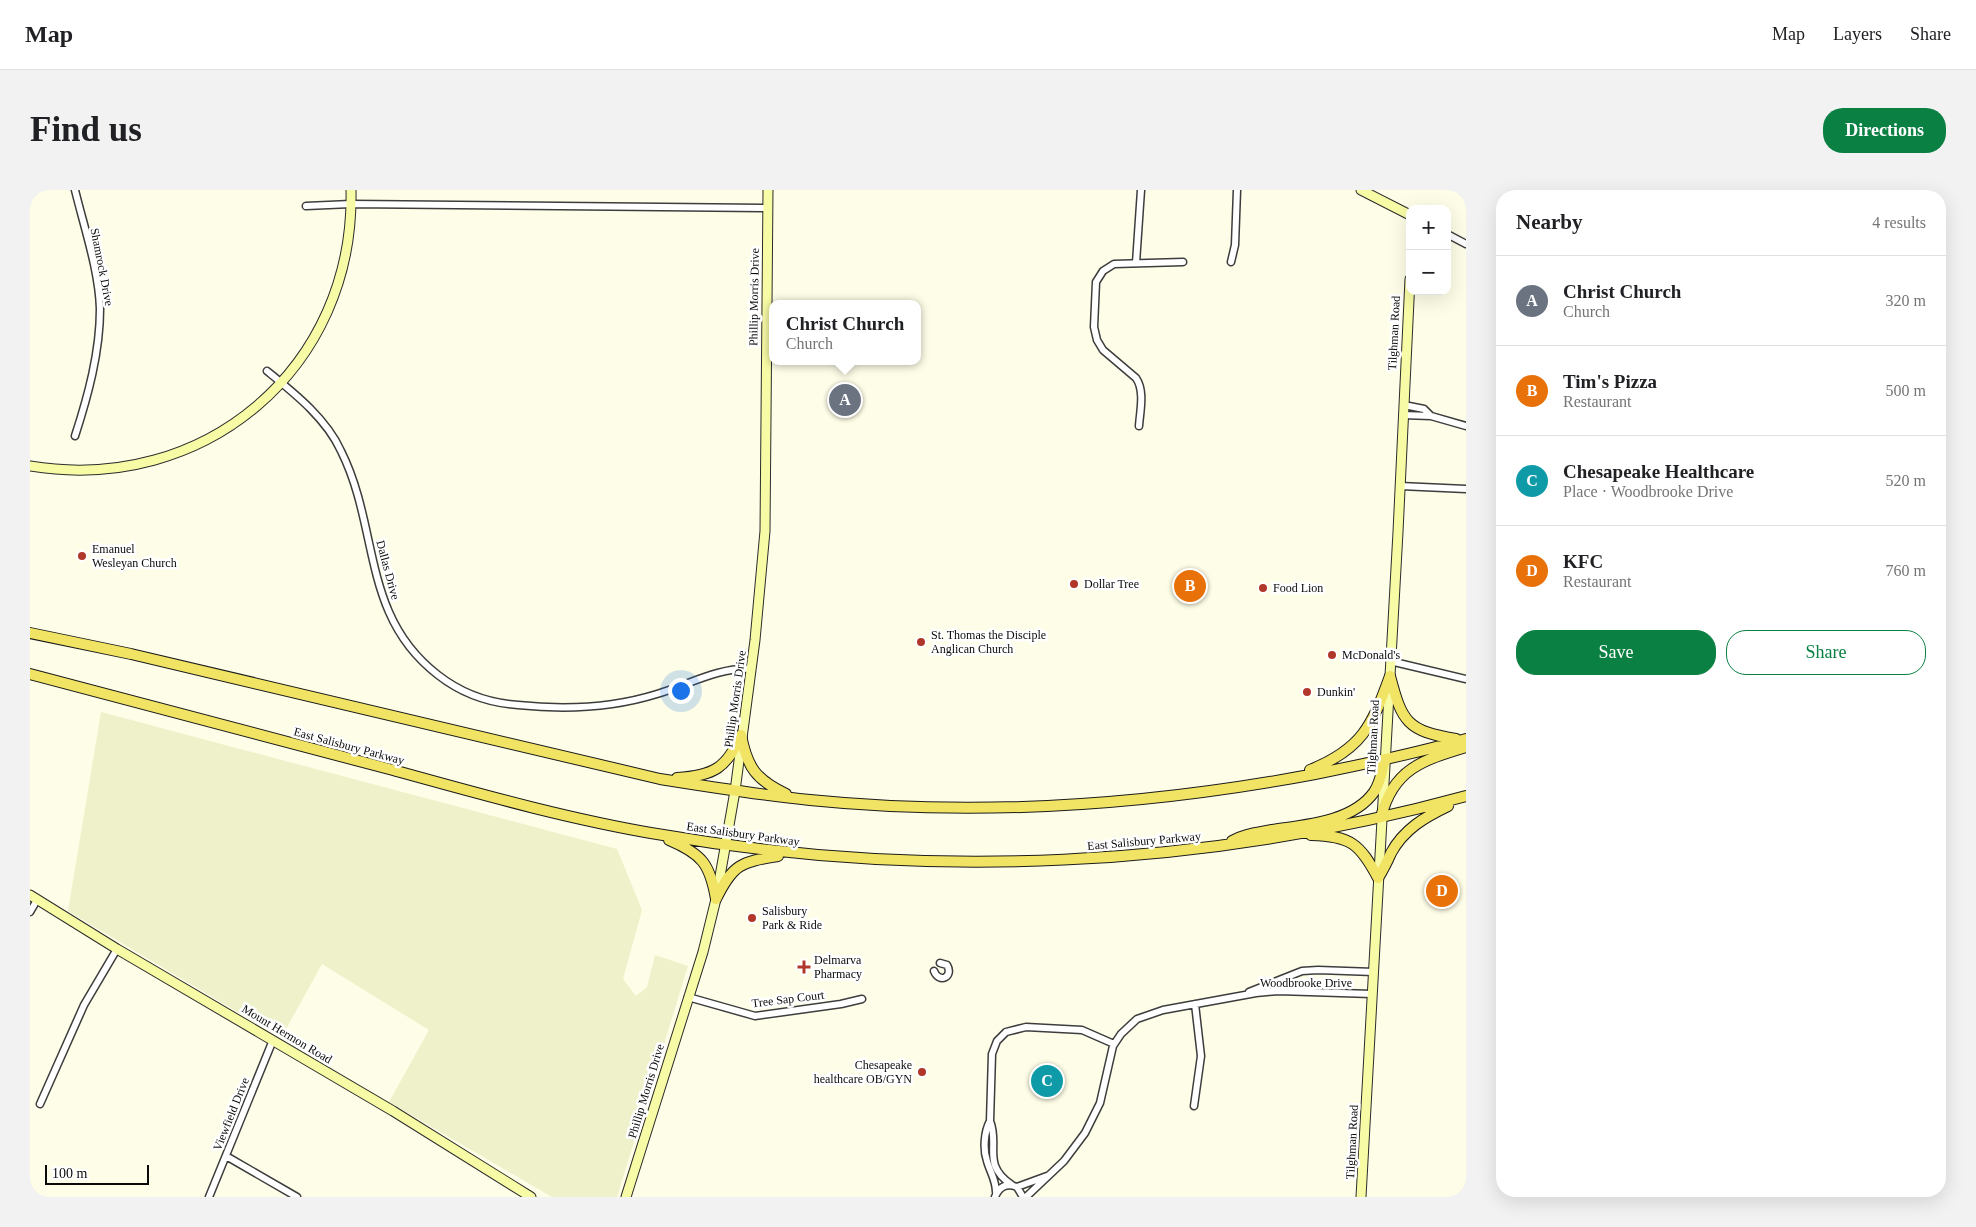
<!DOCTYPE html>
<meta charset="utf-8">
<style>
:root{--surface:#fff;--page:#f2f2f2;--text:#202124;--muted:#757577;--line:#e0e0e0;--accent:#0b8043}
body{margin:0;font-family:Georgia,serif;background:var(--page);color:var(--text)}
.controls{position:absolute;right:15px;top:15px;display:grid;overflow:hidden;border-radius:10px;box-shadow:0 5px 20px #0002}
.controls button{width:45px;height:45px;display:grid;place-items:center;padding:0;border:0;border-bottom:1px solid var(--line);background:var(--surface);color:var(--text);font:25px sans-serif}
.scale{position:absolute;left:15px;bottom:12px;width:104px;box-sizing:border-box;padding-left:5px;border:2px solid #0a0a0a;border-top:0;font-size:14px;line-height:18px;white-space:nowrap;color:#0a0a0a;-webkit-text-stroke:4px #fff;paint-order:stroke}
.you{position:absolute;left:650px;top:500px;width:18px;height:18px;margin:-12px;border:4px solid #fff;border-radius:50%;background:#1a73e8;box-shadow:0 0 0 8px #1a73e833}
.badge{display:grid;place-items:center;width:32px;height:32px;border-radius:50%;background:var(--accent);color:#fff;font-size:16px;font-weight:700}
.pin{position:absolute;translate:-50% -50%;border:2px solid #fff;box-shadow:0 1px 5px #0006}
.popup{position:absolute;left:739px;top:110px;width:152px;height:65px;box-sizing:border-box;display:grid;place-content:center;border-radius:10px;background:var(--surface);filter:drop-shadow(0 1px 4px #0005);font-size:16px;white-space:nowrap;color:var(--muted)}
.popup b{font-size:19px;color:var(--text)}
.popup::after{content:'';position:absolute;left:50%;top:100%;margin-left:-10px;border:10px solid transparent;border-top-color:var(--surface)}
.list{margin:0;padding:0;list-style:none}
h2{display:flex;justify-content:space-between;align-items:center;height:65px;margin:0;padding:0 20px;font-size:21px}
h2 small{font-size:16px;font-weight:400;color:var(--muted)}
.list li{display:grid;grid-template-columns:32px 1fr auto;gap:15px;align-items:center;box-sizing:border-box;height:90px;padding:0 20px;border-top:1px solid var(--line)}
.list b{display:block;font-size:19px;white-space:nowrap}
.list p{margin:0;font-size:16px;white-space:nowrap;color:var(--muted)}
.list em{font-size:16px;font-style:normal;color:var(--muted)}
.actions{display:flex;gap:10px;padding:15px 20px}
.actions a{flex:1;padding:11px 0;border:1px solid var(--accent);border-radius:20px;text-align:center;font-size:18px;color:var(--accent)}
.actions .main{background:var(--accent);color:#fff}
.map{position:relative;flex:none;width:1436px;height:1007px;overflow:hidden;border-radius:20px}
header{display:flex;align-items:center;gap:30px;box-sizing:border-box;height:70px;padding:0 25px;background:var(--surface);border-bottom:1px solid var(--line)}
header strong{font-size:24px}
nav{display:flex;gap:28px;margin-inline-start:auto;font-size:18px}
.intro{display:flex;align-items:center;justify-content:space-between;box-sizing:border-box;height:120px;padding:0 30px}
h1{margin:0;font-size:35px}
.button{padding:12px 22px;border-radius:20px;background:var(--accent);color:#fff;font-size:18px;font-weight:700}
main{display:flex;gap:30px;padding:0 30px}
aside{flex:1;background:var(--surface);border-radius:20px;box-shadow:0 5px 20px #0002}
.map>svg:first-child{display:block}
</style>
<header>
<strong>Map</strong>
<nav><a>Map</a><a>Layers</a><a>Share</a></nav>
</header>
<div class="intro"><h1>Find us</h1><a class="button">Directions</a></div>
<main>
<div class="map">
<svg width="1436" height="1007" viewBox="0 0 1436 1007">
<rect width="100%" height="100%" fill="#fefde7"/>
<path fill="#eff1ca" d="M71 522 587 659 612 720 593 789 606 806 617 797 625 765 658 776 587 1007H522L359 912 399 840 292 774 251 848 38 721Z"/>
<g fill="none" stroke-linecap="round" stroke-linejoin="round">
<defs>
<path id="street" d="M45 0C54 37 69 81 70 119 70 162 58 206 45 246
M276 16 321 14 738 18
M1417 44 1436 54
M1201 72 1205 55 1207 0
M1106 73 1111 0
M237 181C264 203 296 228 311 261 350 339 331 426 408 485 431 503 459 513 488 515 535 520 582 518 627 504 658 495 689 477 721 479
M1374 215 1394 219 1401 226
M1373 225 1401 226 1436 236
M1109 236C1110 221 1115 201 1106 188L1073 160 1067 150 1064 137 1066 92 1073 81 1084 74 1153 72
M1370 296 1436 299
M1360 471 1436 489
M0 722 7 710
M904 781C909 794 924 787 917 775L910 773
M1219 802 1272 781 1288 780 1344 782
M658 807 725 826 811 814 832 809
M10 914 54 815 87 759
M1164 916 1171 866 1165 814
M960 931C954 942 953 960 957 971 960 982 966 990 966 1002
M196 966 267 1007
M982 995C951 974 970 956 960 931L962 864 967 851 976 842 996 837 1052 840 1084 854
M987 997 1017 986
M179 1007 243 850
M965 1007C969 996 977 993 987 997L993 1007
M996 1007 1034 971 1055 943 1070 913 1083 856 1091 844 1107 829 1133 820 1226 803 1248 801 1342 804"/>
<path id="secondary" d="M1331 0 1380 25
M0 276C174 305 325 178 321 0
M0 705 87 759 363 921 501 1007
M596 1007 673 762 686 709 705 601 725 450 735 341 738 0
M1331 1007 1368 342 1380 89"/>
<path id="primary" d="M0 443 101 464 630 589C680 597 730 605 780 610 948 627 1120 615 1285 584 1335 574 1386 563 1436 549
M0 484C121 516 242 548 363 580 450 604 538 629 627 644 896 691 1173 678 1436 606
M1360 486C1372 532 1377 541 1426 549
M711 545C717 577 726 590 756 604
M1280 580C1332 559 1342 536 1360 486
M647 588C683 586 697 578 711 545
M1351 627C1363 579 1393 570 1436 557
M1281 645C1321 646 1330 654 1348 688
M639 650C672 664 680 674 686 709
M1202 651C1214 644 1227 643 1242 640 1275 635 1323 632 1344 602 1351 592 1352 580 1355 569
M1348 688C1353 680 1357 672 1361 663 1374 639 1395 627 1418 616
M686 709C703 674 711 672 748 666"/>
</defs>
<use href="#street" stroke="#3d3d3d" stroke-width="9"/>
<use href="#secondary" stroke="#2c2c2c" stroke-width="11"/>
<use href="#primary" stroke="#1b1b1b" stroke-width="12"/>
<use href="#street" stroke="#fff" stroke-width="6"/>
<use href="#secondary" stroke="#f8fba5" stroke-width="9"/>
<use href="#primary" stroke="#f1e364" stroke-width="10"/>
</g>
<g fill="#b1372a" stroke="#fff" stroke-width="2">
<circle cx="52" cy="366" r="5"/>
<circle cx="1044" cy="394" r="5"/>
<circle cx="1233" cy="398" r="5"/>
<circle cx="891" cy="452" r="5"/>
<circle cx="1302" cy="465" r="5"/>
<circle cx="1277" cy="502" r="5"/>
<circle cx="722" cy="728" r="5"/>
<path d="M771.5 769.5h5v5h5v5h-5v5h-5v-5h-5v-5h5z"/>
<circle cx="892" cy="882" r="5"/>
</g>
<g text-anchor="middle" stroke-width="5" stroke-linejoin="round" paint-order="stroke">
<g font-size="12" fill="#0a0a0a" stroke="#fff">
<text transform="translate(72 77) rotate(79)" y="4">Shamrock Drive</text>
<text transform="translate(724 107) rotate(-89)" y="4">Phillip Morris Drive</text>
<text transform="translate(1364 143) rotate(-87)" y="4">Tilghman Road</text>
<text transform="translate(358 380) rotate(75)" y="4">Dallas Drive</text>
<text transform="translate(705 509) rotate(-82)" y="4">Phillip Morris Drive</text>
<text transform="translate(1343 547) rotate(-87)" y="4">Tilghman Road</text>
<text transform="translate(319 556) rotate(15)" y="4">East Salisbury Parkway</text>
<text transform="translate(713 644) rotate(8)" y="4">East Salisbury Parkway</text>
<text transform="translate(1114 651) rotate(-5)" y="4">East Salisbury Parkway</text>
<text x="1276" y="797">Woodbrooke Drive</text>
<text transform="translate(758 809) rotate(-7)" y="4">Tree Sap Court</text>
<text transform="translate(257 844) rotate(31)" y="4">Mount Hermon Road</text>
<text transform="translate(616 901) rotate(-73)" y="4">Phillip Morris Drive</text>
<text transform="translate(201 924) rotate(-68)" y="4">Viewfield Drive</text>
<text transform="translate(1322 952) rotate(-87)" y="4">Tilghman Road</text>
</g>
<g font-size="12" fill="#0a0a0a" stroke="#fff" text-anchor="start">
<text x="62" y="363">Emanuel<tspan x="62" dy="14">Wesleyan Church</tspan></text>
<text x="1054" y="398">Dollar Tree</text>
<text x="1243" y="402">Food Lion</text>
<text x="901" y="449">St. Thomas the Disciple<tspan x="901" dy="14">Anglican Church</tspan></text>
<text x="1312" y="469">McDonald's</text>
<text x="1287" y="506">Dunkin'</text>
<text x="732" y="725">Salisbury<tspan x="732" dy="14">Park &amp; Ride</tspan></text>
<text x="784" y="774">Delmarva<tspan x="784" dy="14">Pharmacy</tspan></text>
<text x="882" y="879" text-anchor="end">Chesapeake<tspan x="882" dy="14">healthcare OB/GYN</tspan></text>
</g>
</g>
</svg>
<div class="controls">
<button>+</button>
<button>−</button>
</div>
<div class="scale">100 m</div>
<div class="you"></div>
<div class="pin badge" style="left:815px;top:210px;background:#6b7280">A</div>
<div class="popup"><b>Christ Church</b>Church</div>
<div class="pin badge" style="left:1160px;top:396px;background:#e8710a">B</div>
<div class="pin badge" style="left:1017px;top:891px;background:#0f9aa8">C</div>
<div class="pin badge" style="left:1412px;top:701px;background:#e8710a">D</div>
</div>
<aside>
<h2>Nearby<small>4 results</small></h2>
<ul class="list">
<li><span class="badge" style="background:#6b7280">A</span><div><b>Christ Church</b><p>Church</p></div><em>320 m</em></li>
<li><span class="badge" style="background:#e8710a">B</span><div><b>Tim's Pizza</b><p>Restaurant</p></div><em>500 m</em></li>
<li><span class="badge" style="background:#0f9aa8">C</span><div><b>Chesapeake Healthcare</b><p>Place · Woodbrooke Drive</p></div><em>520 m</em></li>
<li><span class="badge" style="background:#e8710a">D</span><div><b>KFC</b><p>Restaurant</p></div><em>760 m</em></li>
</ul>
<div class="actions"><a class="main">Save</a><a>Share</a></div>
</aside>
</main>
